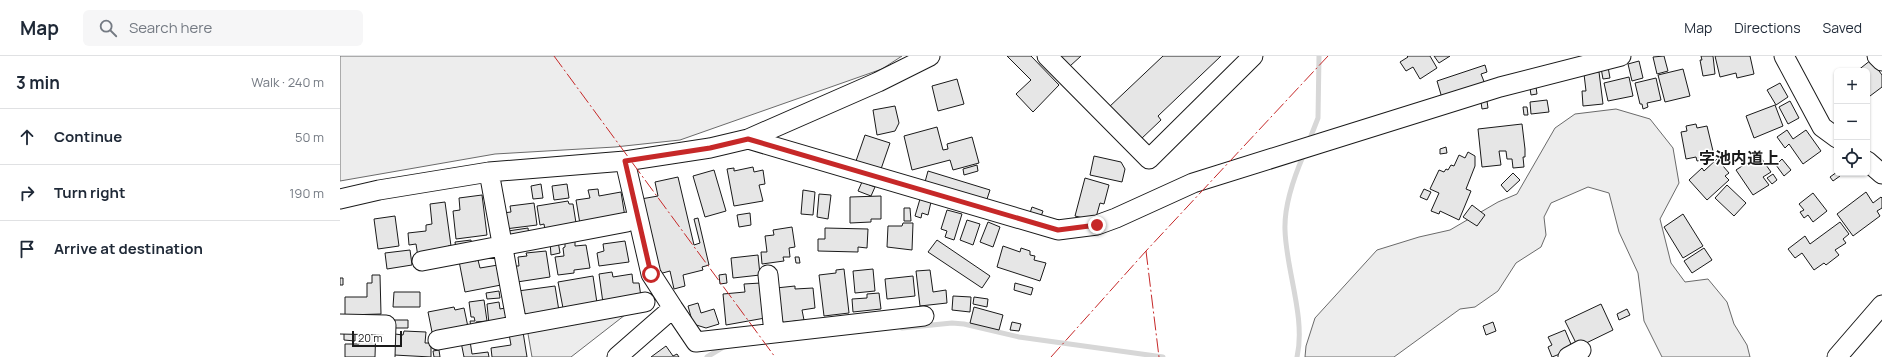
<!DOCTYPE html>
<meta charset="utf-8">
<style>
:root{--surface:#fff;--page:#f6f6f7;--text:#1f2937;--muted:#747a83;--line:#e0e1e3}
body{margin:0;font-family:Manrope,"Noto Sans JP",sans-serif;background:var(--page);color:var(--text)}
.controls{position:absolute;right:12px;top:12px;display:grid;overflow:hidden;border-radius:6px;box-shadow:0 1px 3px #0004}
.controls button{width:36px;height:36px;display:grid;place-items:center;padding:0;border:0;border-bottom:1px solid var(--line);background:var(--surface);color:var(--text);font:20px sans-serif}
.scale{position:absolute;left:12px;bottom:10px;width:50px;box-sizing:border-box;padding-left:4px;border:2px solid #1a1a1a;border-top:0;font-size:11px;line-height:14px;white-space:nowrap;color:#1a1a1a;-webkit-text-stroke:3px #fff;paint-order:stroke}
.stop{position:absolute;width:12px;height:12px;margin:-9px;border:3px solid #c62828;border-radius:50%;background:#fff}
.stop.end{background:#c62828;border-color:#fff;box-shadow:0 1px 4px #0008}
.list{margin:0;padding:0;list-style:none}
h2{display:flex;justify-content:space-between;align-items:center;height:52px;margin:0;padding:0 16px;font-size:17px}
h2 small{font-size:13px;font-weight:400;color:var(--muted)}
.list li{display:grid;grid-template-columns:26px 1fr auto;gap:12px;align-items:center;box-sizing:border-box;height:56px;padding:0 16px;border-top:1px solid var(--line)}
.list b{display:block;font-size:15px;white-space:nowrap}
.list em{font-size:13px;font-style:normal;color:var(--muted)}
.icon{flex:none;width:22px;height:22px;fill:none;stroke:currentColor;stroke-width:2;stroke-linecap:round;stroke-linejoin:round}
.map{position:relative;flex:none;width:1542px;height:301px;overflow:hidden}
header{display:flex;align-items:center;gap:24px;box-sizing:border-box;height:56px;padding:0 20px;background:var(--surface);border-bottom:1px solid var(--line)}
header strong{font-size:19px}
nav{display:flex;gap:22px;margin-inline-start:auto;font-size:14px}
.search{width:280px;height:36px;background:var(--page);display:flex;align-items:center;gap:10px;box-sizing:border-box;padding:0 14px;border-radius:6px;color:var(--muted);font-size:15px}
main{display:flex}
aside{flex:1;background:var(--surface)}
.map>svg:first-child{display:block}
</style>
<header>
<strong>Map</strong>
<div class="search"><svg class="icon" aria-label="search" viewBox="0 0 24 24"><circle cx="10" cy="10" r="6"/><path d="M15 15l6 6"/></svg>Search here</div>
<nav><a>Map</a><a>Directions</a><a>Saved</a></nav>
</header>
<main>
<aside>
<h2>3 min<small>Walk · 240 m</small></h2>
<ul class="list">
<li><svg class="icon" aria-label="ahead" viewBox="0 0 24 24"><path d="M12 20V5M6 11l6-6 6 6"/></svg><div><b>Continue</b></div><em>50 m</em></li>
<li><svg class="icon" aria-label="right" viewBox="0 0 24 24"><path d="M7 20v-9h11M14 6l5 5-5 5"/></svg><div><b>Turn right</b></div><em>190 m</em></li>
<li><svg class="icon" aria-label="arrive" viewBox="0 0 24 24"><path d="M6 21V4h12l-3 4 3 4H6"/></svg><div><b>Arrive at destination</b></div></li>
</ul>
</aside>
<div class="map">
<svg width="1542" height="301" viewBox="0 0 1542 301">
<rect width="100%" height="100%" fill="#fff"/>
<path fill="#ededed" stroke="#6a6a6a" d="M0 0H562L542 13 340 84 275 91 155 98 0 125Z
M1276 53 1310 63 1333 92 1339 127 1320 163 1331 207 1345 226 1368 223 1387 246 1394 268 1407 289 1410 301H1322L1304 265 1298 217 1279 176 1269 137 1248 131 1211 147 1204 161 1206 179 1201 191 1176 207 1158 235 1135 251 1120 253 1054 301H965L966 290 975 262 1037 194 1079 181 1110 174 1158 146 1177 138 1215 72 1235 58Z
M294 252 231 301H192L187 272Z"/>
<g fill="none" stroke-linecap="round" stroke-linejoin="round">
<path stroke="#d7d7d7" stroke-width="5" d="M969 85 978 62 979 0
M562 272 612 267 624 268 679 281 823 301
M367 301 385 290
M957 301C966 262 946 214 945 174 944 149 954 121 964 98"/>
</g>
<path fill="#e6e6e6" stroke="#1a1a1a" d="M667 0H691L719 29 693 56 676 38 691 24Z
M721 0H741L730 10Z
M823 0H881L818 60 821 64 800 84 768 52Z
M1067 0H1090L1097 12 1080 23 1073 11 1066 15 1060 6 1068 1Z
M1094 0H1110L1099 7Z
M1324 0 1328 15 1317 18 1313 1Z
M1361 0H1373L1375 18 1363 20 1360 4H1362Z
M1375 0H1410L1414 18 1397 22 1396 17 1380 21Z
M1531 4 1542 19V31L1530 40 1527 37V15H1517Z
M1299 5 1303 22 1292 25 1288 8Z
M1145 9 1147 16 1141 18 1145 28 1102 42 1097 25Z
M1268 11 1270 22 1263 23 1261 12Z
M1343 13 1350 40 1325 46 1318 19Z
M1259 16 1263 48 1243 50 1242 35H1246L1244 18Z
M1289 21 1293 40 1268 45 1264 27Z
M1316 22 1321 44 1307 47 1308 51 1303 53 1302 48H1300L1295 27Z
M617 23 624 48 598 55 592 30Z
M1440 27 1448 41 1436 49 1427 34Z
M1196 31 1197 38 1191 39 1190 32Z
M1207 44 1209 56 1191 58 1190 46Z
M1147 45 1148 52 1142 53 1141 46Z
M1450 45 1459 62 1448 68 1439 51Z
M1435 49 1443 70 1414 82 1406 60Z
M555 50 559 67 555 75 537 79 533 54Z
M1183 51H1187L1188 59H1184Z
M1182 68 1185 93V101H1183L1184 111 1173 112 1172 103H1167L1166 95H1159L1161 109 1142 111 1138 73Z
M1356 68 1357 72 1367 70 1373 95 1365 97 1366 103 1357 105 1356 101 1346 103 1341 76 1347 75 1346 70Z
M597 71 603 94 608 93 607 88 632 81 639 107 613 114 610 104 572 114 564 80Z
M1447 74 1453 83 1466 74 1481 95 1463 108 1449 88 1445 92 1437 81Z
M525 79 550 87 541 113 516 105Z
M1106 91 1107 97 1100 98V93Z
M1128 96 1135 100V110L1126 133 1131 135 1119 164 1100 155 1099 158 1091 155 1099 137 1090 133 1099 114 1104 116 1106 113 1108 114 1111 109 1114 110 1119 99 1125 102Z
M1419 99 1431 116 1423 121 1429 129 1413 139 1396 114Z
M754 100 781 106 785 113 782 126 750 119Z
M1377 103 1389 117 1385 120 1389 124 1367 144 1349 124 1362 112 1364 115Z
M1442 103 1451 114 1444 120 1436 109Z
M637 109 638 115 624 119 623 113Z
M413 111 414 116 423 114 425 128 419 129 423 145 394 150 387 113 394 112V115Z
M374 114 386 155 365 161 353 120Z
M588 115 650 134 646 146 585 126Z
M1497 116 1500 120 1493 125 1490 121Z
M1173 117 1180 124 1167 136 1161 129Z
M1433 118 1437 124 1432 128 1427 122Z
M338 121 354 189 360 187 354 163 358 162 369 209 362 211 363 214 343 219 345 230 334 233 330 215 319 218 301 143 318 140 315 126Z
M745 122 769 129 764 148 760 147 755 165 735 160Z
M522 126 535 131 531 140 518 135Z
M201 128 203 142 193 143 191 130Z
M227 128 229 142 214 144 212 130Z
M1387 129 1406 147 1394 160 1375 142Z
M258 133 259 140 281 136 285 161 240 168 236 144 250 142 248 134Z
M1084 133 1091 136 1087 144 1080 141Z
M463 134 475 136 473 159 461 158Z
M1526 136 1533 147 1541 141 1542 142V152L1537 155 1540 160 1513 180 1497 158Z
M1473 137 1487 155 1473 166 1468 159 1464 162 1460 156 1464 154 1459 148Z
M479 138 491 139 488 163 477 161Z
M142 139 147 179 116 183 113 155 120 154 119 142Z
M541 140V163H531V166L510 167V141Z
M580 143 591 146 588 159 582 157 581 162 575 160Z
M228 145 229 148H233L236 167 205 174 204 168 200 169 197 150Z
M105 146 111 190H108V195L78 201 76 188 69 189 68 177 86 175V169L92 168 90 148Z
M194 147 197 169 165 173 163 157 171 156 170 150Z
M1132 149 1145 159 1137 170 1123 161Z
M692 151 703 155 700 163 689 160Z
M564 152H570L571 165H564Z
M607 154 622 158 614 184 605 181 607 175 601 173Z
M410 157 411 169 399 171 397 159Z
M1343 158 1363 190 1343 202 1324 171Z
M55 160 59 190 38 193 34 163Z
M627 164 640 168 633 189 620 184Z
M648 166 660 171 653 191 640 186Z
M1500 166 1509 178 1503 183 1506 187 1495 194 1499 199 1486 209 1484 207 1474 214 1462 197 1455 202 1448 193 1465 180 1470 188Z
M563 167H573L572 194 547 191 548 170H562Z
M452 171 455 191 449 192 450 201H443L444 205 422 208 421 196H427L425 180 434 179 433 174Z
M188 172 189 180 169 183 168 175Z
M485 172 528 173 527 192 518 191V196L478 195V183H485Z
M131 184 132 191 116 193 115 186Z
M235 184V190L246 189 250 212 234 214V217L218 219 215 201 224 200 223 192 225 191V185Z
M597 184 650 220 642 232 588 196Z
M218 185 220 197 211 199 210 186Z
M285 185 289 206 259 210 257 197 264 195 263 188Z
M663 190 680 196 681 192 690 195V199L695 200 694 204 706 207 700 225 657 211Z
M1364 192 1372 204 1352 217 1344 205Z
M70 194 72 209 47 213 45 197Z
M206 195 210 221 177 226 175 210H179L178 201 187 200 186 197Z
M418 199 420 219 393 222 391 202Z
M455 201H459L460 207H456Z
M134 202 135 205 138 204 140 212 158 209 161 229 125 236 119 205Z
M504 213 509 257 484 260 479 219 496 217V214Z
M533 213 535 235 515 237 513 215Z
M590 214 593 236 606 234 607 247 580 250 576 215Z
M272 216 273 221 292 218 293 227H299L301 241 263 247 259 218Z
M386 218 387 227 380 228 379 219Z
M32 219H40L41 258 5 259V241H27V227H32Z
M253 220 257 247 223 252 218 226Z
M573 220 575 240 547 243 545 223Z
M0 222H3V229H0Z
M421 227 425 262 386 269 383 238 405 236 404 228Z
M675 227 693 232 691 239 674 234Z
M215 230 219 255 182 260 178 235Z
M455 230V233L473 232 475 252 462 254 464 264 440 267 436 232Z
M159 235 160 242 147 243 146 237Z
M54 236H80V251H53Z
M539 237 541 253 513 256 512 243 527 242V238Z
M613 240 631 241 630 256 612 254Z
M634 241 648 243 647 251 633 248Z
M144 244 147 265 136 266 137 271H131L130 265H135L134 261H131L129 246Z
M159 246 160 253 165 252 166 262 149 268 147 248Z
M358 247 361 257 374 253 379 268 366 272 353 268 348 250Z
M1261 248 1273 274 1238 291 1225 265Z
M114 251 115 254 124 252 128 271 93 281 88 256Z
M634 251 663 259 659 274 630 267Z
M1287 253 1290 259 1279 264 1277 258Z
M54 264H68V272H54Z
M672 266 681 268 679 275 670 274Z
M1153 266 1156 275 1146 279 1143 270Z
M1225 274 1233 293 1212 301 1208 291 1212 289 1208 281Z
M4 275H15V285L4 284Z
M64 275 86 276 85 287H91V301L54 299 55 278 63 279Z
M183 276 187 301H152L151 292 171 289 169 278Z
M20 277 37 278 40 301H5V288H19Z
M130 285 132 298 148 296 149 301H124L121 286Z
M326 290 333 300 337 298 339 301H311Z
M99 294 100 301H94L93 295Z"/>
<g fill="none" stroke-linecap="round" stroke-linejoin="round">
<defs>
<path id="minor" d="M707 0 809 103 913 0
M1444 0 1482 71 1497 82
M1537 0 1542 5
M408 83 718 174 757 169 776 162 853 127 984 86 1160 31 1281 0
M1527 105 1542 118
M149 116 177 269
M0 143 39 134 149 116 285 105 370 92 408 83 538 26 590 0
M82 205 287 166
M428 219 434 277
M333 252 356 286 584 260
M0 268 46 269 45 301
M98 284 305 246
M277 301 333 252 311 218 285 105
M1228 301 1241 294
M1497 301 1542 249"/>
</defs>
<use href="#minor" stroke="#1a1a1a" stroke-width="21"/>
<use href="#minor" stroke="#fff" stroke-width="19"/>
<path stroke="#c62828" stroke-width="1" stroke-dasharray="14 3 2 3" stroke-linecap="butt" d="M214 0 435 301
M806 195 819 301
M711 301 806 195 988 0"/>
</g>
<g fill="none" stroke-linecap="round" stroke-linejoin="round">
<path stroke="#c62828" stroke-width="5" d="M311 218 285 105 370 92 408 83 718 174 757 169"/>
</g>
<g text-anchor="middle" stroke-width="3" stroke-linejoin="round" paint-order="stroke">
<g font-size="16" font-weight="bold" fill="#1a1a1a" stroke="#fff">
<text x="1399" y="108">字池内道上</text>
</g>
</g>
</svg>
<div class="controls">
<button>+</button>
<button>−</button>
<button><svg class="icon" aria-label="locate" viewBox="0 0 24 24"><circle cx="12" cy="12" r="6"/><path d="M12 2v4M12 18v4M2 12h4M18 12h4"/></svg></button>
</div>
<div class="scale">20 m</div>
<div class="stop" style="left:311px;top:218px"></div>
<div class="stop end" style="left:757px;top:169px"></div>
</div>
</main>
